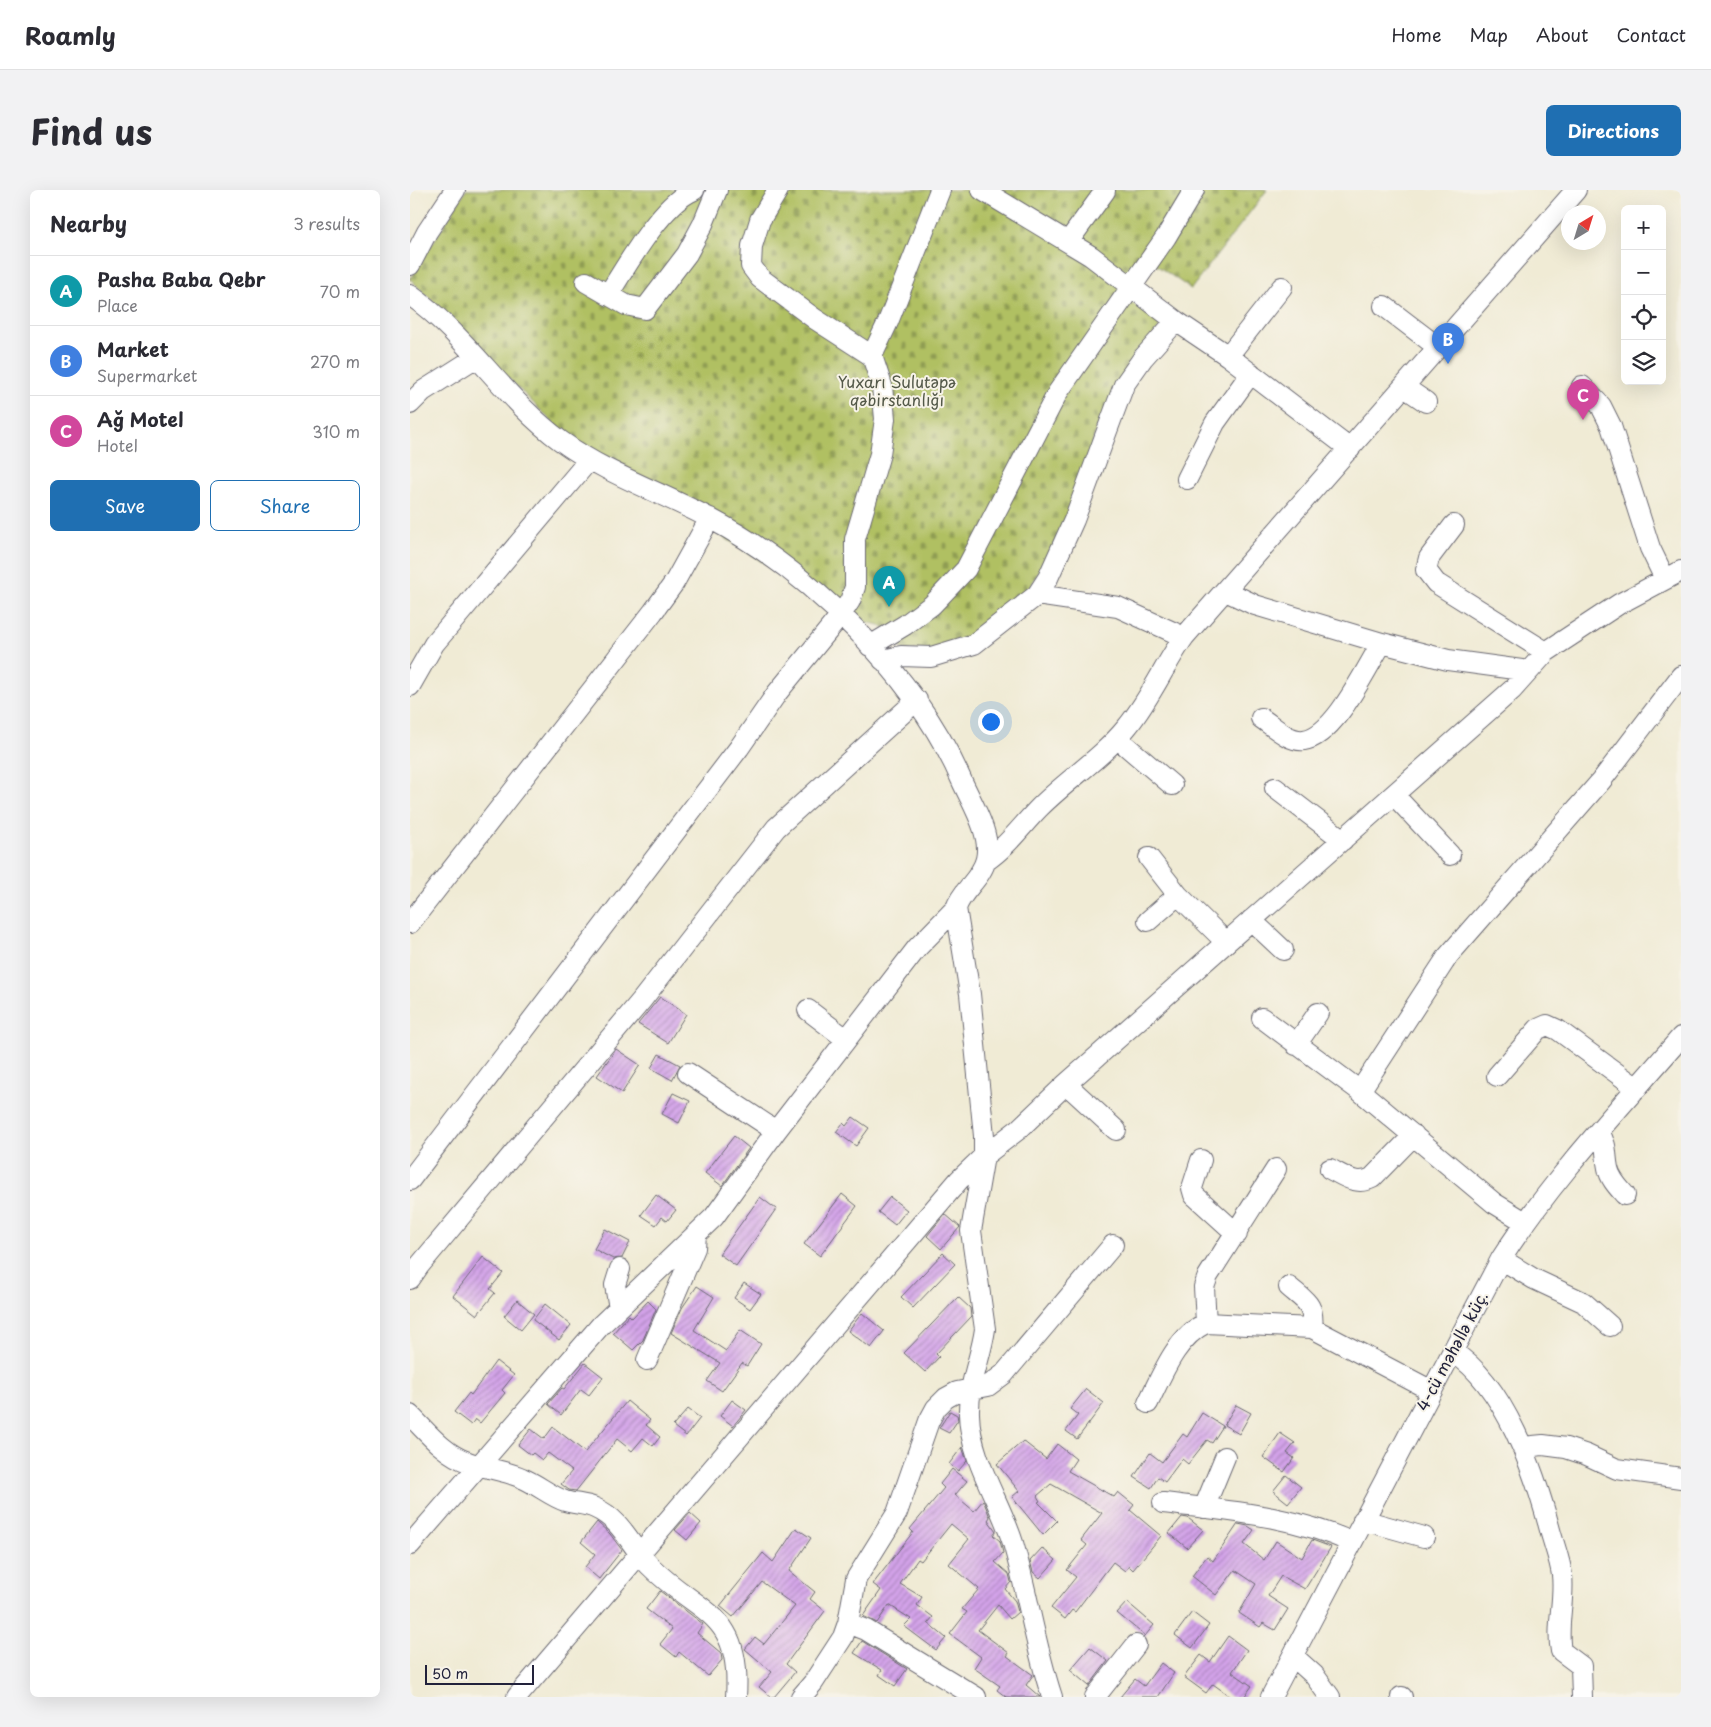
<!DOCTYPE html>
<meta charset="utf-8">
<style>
:root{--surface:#fff;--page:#f2f2f3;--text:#2b2b33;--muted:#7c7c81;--line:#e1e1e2;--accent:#1f6fb2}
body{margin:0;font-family:"Playpen Sans",sans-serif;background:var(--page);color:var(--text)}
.controls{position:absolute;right:15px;top:15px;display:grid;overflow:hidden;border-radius:8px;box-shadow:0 5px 20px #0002}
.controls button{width:45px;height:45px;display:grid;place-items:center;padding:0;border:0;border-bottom:1px solid var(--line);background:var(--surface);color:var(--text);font:25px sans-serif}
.compass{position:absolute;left:1151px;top:15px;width:45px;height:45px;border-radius:50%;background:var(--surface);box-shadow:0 5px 20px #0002;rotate:38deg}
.scale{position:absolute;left:15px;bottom:12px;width:109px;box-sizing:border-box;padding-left:5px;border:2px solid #22223b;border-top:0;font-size:14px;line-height:18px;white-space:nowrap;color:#22223b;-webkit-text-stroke:4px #f7f3e8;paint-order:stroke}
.you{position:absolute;left:580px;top:531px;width:18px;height:18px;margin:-12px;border:4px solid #fff;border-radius:50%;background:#1a73e8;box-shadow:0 0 0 8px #1a73e833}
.badge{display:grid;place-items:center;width:32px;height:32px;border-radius:50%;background:var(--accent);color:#fff;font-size:16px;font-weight:700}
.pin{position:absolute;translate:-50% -41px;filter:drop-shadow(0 1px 2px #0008)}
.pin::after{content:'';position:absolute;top:26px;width:18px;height:15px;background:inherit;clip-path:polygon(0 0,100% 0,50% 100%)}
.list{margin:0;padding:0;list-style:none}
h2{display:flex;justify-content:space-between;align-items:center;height:65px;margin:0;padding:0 20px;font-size:21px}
h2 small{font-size:16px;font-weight:400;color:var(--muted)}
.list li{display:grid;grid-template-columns:32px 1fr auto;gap:15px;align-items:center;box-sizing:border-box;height:70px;padding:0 20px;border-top:1px solid var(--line)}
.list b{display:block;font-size:19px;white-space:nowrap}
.list p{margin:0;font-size:16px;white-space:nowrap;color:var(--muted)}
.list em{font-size:16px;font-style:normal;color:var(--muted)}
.actions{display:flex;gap:10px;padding:15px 20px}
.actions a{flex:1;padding:11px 0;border:1px solid var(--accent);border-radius:8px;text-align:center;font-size:18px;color:var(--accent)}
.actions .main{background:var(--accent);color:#fff}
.icon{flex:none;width:28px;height:28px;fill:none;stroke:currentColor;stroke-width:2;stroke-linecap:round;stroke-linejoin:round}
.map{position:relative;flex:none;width:1271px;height:1507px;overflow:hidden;border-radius:8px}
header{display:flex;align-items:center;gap:30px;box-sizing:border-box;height:70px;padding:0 25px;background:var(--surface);border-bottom:1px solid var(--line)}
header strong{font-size:24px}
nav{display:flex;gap:28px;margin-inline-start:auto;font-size:18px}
.intro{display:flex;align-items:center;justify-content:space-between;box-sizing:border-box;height:120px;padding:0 30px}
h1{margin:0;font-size:35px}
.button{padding:12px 22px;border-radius:8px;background:var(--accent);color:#fff;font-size:18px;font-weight:700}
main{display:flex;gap:30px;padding:0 30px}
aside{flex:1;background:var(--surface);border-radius:8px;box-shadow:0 5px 20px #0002}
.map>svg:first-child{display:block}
</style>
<header>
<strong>Roamly</strong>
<nav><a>Home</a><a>Map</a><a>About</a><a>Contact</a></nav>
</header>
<div class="intro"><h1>Find us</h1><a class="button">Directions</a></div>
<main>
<aside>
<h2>Nearby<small>3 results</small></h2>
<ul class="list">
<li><span class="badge" style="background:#0f9aa8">A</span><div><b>Pasha Baba Qebr</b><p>Place</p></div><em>70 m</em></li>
<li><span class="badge" style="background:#3f7fe0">B</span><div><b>Market</b><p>Supermarket</p></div><em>270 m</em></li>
<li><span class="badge" style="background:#d1479c">C</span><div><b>Ağ Motel</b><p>Hotel</p></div><em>310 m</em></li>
</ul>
<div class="actions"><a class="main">Save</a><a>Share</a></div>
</aside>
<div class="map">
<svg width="1271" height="1507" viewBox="0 0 1271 1507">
<defs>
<pattern id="cemetery-stones" width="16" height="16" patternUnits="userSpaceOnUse" patternTransform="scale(1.25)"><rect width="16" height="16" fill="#b0c062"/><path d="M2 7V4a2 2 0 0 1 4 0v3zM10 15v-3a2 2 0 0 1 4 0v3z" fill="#8f9c52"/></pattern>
<pattern id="building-hatch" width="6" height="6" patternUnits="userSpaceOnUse" patternTransform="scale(1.25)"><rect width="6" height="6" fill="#d3a3e9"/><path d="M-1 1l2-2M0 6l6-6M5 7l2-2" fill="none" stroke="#ab84be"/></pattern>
</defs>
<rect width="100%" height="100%" fill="#f7f3e8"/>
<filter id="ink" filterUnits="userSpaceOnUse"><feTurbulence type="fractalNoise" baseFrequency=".02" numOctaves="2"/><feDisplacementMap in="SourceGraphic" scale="10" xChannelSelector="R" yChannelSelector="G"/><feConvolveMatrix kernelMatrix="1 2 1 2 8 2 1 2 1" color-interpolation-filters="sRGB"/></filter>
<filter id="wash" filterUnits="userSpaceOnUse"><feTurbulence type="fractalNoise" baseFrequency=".0096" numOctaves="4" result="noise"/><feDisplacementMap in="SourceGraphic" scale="20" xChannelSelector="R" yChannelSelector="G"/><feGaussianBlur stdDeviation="1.12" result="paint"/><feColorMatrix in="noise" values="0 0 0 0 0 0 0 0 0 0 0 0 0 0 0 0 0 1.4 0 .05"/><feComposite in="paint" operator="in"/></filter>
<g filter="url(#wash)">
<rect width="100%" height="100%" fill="#f0ebd5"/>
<path fill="url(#cemetery-stones)" stroke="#69714e" d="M56 0H857L781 99 736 68 708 102 751 135 710 194 687 238 659 327 616 405 564 448 529 460H493L470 435 441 429 155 245 0 89Z"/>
<g id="blocks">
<path fill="url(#building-hatch)" d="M250 807 276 824 258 853 228 834Z
M206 859 230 875 212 903 187 886Z
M249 864 270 875 262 890 241 878Z
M263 903 280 911 269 933 252 924Z
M443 927 459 938 446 956 426 942 433 933 436 936Z
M324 946 339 958 312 996 295 983Z
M432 1004 447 1016 410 1066 394 1054Z
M246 1005 266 1020 257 1031 252 1027 246 1035 231 1025Z
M350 1007 366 1019 326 1076 309 1064Z
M480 1007 497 1020 485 1035 468 1022Z
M535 1024 550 1037 531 1059 517 1046Z
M195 1039 220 1052 212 1068 203 1069 184 1059Z
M533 1063 545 1074 503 1118 491 1107Z
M73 1067 93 1083 80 1099 85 1103 67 1125 43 1106Z
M334 1093 351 1104 340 1119 324 1108Z
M287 1096 304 1107 284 1140 316 1161 330 1140 351 1154 337 1176 332 1173 312 1201 297 1191 310 1173 261 1143 272 1118Z
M548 1107 560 1118 561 1127 526 1164 529 1167 515 1182 494 1163Z
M107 1110 124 1124 111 1140 94 1126Z
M238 1111 246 1119 233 1150 223 1160 203 1143 219 1125 222 1128Z
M135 1114 161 1135 149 1150 123 1130Z
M452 1123 474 1141 461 1158 438 1141Z
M86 1171 104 1185 92 1200 95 1203 70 1233 65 1229 61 1235 44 1222 59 1203 61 1205Z
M175 1173 193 1187 179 1205 171 1199 151 1225 138 1214 152 1198 154 1199Z
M676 1199 694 1213 667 1249 656 1241 668 1225 660 1219Z
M322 1210 336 1220 323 1236 310 1226Z
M217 1211 240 1230 236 1235 250 1247 243 1256 233 1248 222 1261 207 1249 166 1301 159 1300 151 1294 162 1281 138 1263 132 1270 123 1263 121 1265 108 1255 121 1239 134 1249 143 1237 175 1262Z
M826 1215 841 1223 829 1244 814 1235Z
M278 1219 290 1228 276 1246 263 1236Z
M540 1221 547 1225 548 1230 539 1243 529 1238Z
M792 1223 813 1236 802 1253 797 1250 778 1274 772 1269 755 1292 748 1287 741 1298 724 1287 740 1263 752 1272 773 1244 777 1247Z
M870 1243 885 1253 877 1263 884 1268 874 1282 853 1267Z
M613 1251 636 1269 647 1254 666 1269 658 1281 704 1307 708 1302 724 1315 720 1320 751 1346 723 1380 719 1376 715 1381 703 1372 665 1422 662 1420 655 1429 641 1418 666 1387 657 1380 677 1355 671 1350 692 1323 641 1294 627 1306 630 1311 628 1312 647 1331 633 1345 602 1307 609 1301 587 1274Z
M552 1257 557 1271 548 1281 539 1274Z
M542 1279 557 1291 545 1305 564 1321 573 1310 580 1327 578 1330 586 1341 583 1345 590 1351 593 1363 585 1372 599 1384 601 1392 595 1399 605 1411 608 1422 600 1429 588 1415 568 1440 599 1463 597 1466 623 1485 616 1495 630 1507H596L587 1500 590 1496 564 1478 571 1467 540 1444 557 1422 552 1419 569 1399 539 1374 559 1349 541 1334 511 1371 508 1369 490 1394 512 1407 507 1415 523 1427 518 1433 536 1448 526 1460 494 1436 501 1429 479 1415 467 1433 453 1426 471 1400 463 1394 503 1342 500 1339 534 1298 530 1294Z
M876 1285 891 1297 878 1313 863 1301Z
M280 1323 291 1333 277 1350 265 1340Z
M772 1327 778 1328 793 1340 777 1358 759 1343Z
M187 1332 200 1344 212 1360 189 1389 175 1377 185 1364 171 1352Z
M828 1334 838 1336 844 1340 834 1354 854 1370 866 1351 892 1368 902 1350 921 1357 895 1399 871 1386 858 1406 878 1419 865 1440 853 1433 850 1437 829 1423 846 1394 825 1380 806 1405 782 1386 797 1366 803 1371Z
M386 1338 401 1348 379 1381 405 1402 400 1409 415 1421 376 1474 385 1482 364 1507H361L349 1497 362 1482 335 1459 345 1447 354 1454 385 1416 352 1392 323 1427 310 1416 353 1363 363 1372Z
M632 1358 646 1370 630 1388 623 1382 620 1371Z
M250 1401 293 1434 287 1443 311 1463 312 1470 298 1486 269 1462 266 1467 250 1454 262 1439 236 1419Z
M717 1412 744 1435 735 1446 707 1423Z
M782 1422 799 1435 782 1458 765 1445Z
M818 1446 837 1460 822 1482 842 1496 834 1507H821L803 1494 796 1503 774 1487 791 1465 800 1472Z
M452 1451 497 1479 485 1496 469 1485 472 1480 444 1463Z
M680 1457 698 1471 679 1496 660 1480Z
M751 1473 764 1483 748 1507H710L725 1489 734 1496Z"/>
</g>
</g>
<g filter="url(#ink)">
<use href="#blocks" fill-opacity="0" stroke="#6a6871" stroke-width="1"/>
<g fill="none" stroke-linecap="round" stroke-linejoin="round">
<defs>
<path id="minor" d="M572 0 681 66 766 131 818 166 940 259
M658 52 695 1
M0 75 17 42 45 0
M176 92 216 115 235 119 277 64 293 34 307 0
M0 105C57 145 94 209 151 251 198 285 251 302 301 329 401 382 506 486 551 589 561 612 582 644 576 669 572 688 552 700 546 718L560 804 574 946V966L561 1041 575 1139C571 1168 558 1195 559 1224 560 1269 590 1311 603 1353 618 1404 625 1456 642 1507
M198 105C217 75 252 13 284 0
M974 116 1029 158
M462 166 478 132 530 0
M818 166 872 97
M1172 196 1191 216 1201 236 1240 358 1255 389
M994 197 1016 212
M0 214 13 201 65 168
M777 289 805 233 841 183
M1044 335 1019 368 1016 380 1026 393 1136 462
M816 401 845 415 972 453 1038 470 1119 481
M627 405 708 417 774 447
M460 456 495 435 522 415 556 379 648 202 756 47 784 0
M473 470 491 466 521 467 564 454 627 405 638 388 664 330 714 195 733 168 766 131
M0 496 24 454 179 270
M851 528C863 536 879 552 894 550 925 546 956 478 972 453
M708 549 762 595
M865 598 933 650
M984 605 1040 665
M739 668 768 705 816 752
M576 671C597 657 612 635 630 617 658 589 692 568 717 537 740 509 754 476 774 447L1166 0
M841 730 873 760
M738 731 768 705
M0 733 243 422 264 393 300 328
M398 820 436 849
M852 828 950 901 1084 1013 1115 1032
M886 855 908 823
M278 883 366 941
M1087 886 1128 839 1137 835 1148 840 1227 898
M656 894 706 940
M950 901 1038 766 1191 591 1271 486
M1189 943C1198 955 1195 964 1198 978 1200 989 1208 997 1215 1005
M791 970 782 998 784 1005 827 1044
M920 979C934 986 946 996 962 988L1004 945
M0 990 329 558 367 503 430 426 440 411 445 397V349L470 264 475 229 472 196 462 166 405 129 350 88 341 76 342 56 350 30 368 0
M1091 1069 1124 1089 1173 1112 1200 1136
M0 1089 9 1076 231 811 366 638 507 510
M879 1097C895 1111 905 1114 902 1138
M209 1118 205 1095 210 1079
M796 1133 794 1097 798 1086 866 979
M1043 1162C1095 1195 1125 1283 1140 1340 1144 1355 1150 1370 1152 1385 1155 1410 1146 1436 1151 1461L1171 1476 1172 1507
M237 1170 285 1058 286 1044
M738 1213C752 1185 766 1147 796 1133L902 1138 1022 1201
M0 1225C17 1242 34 1264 58 1272 76 1279 94 1280 112 1288 127 1294 140 1306 155 1311 165 1314 176 1314 185 1318 212 1330 220 1355 239 1375 288 1425 332 1420 326 1507
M1113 1257 1133 1255 1156 1258 1177 1265 1207 1279 1271 1288
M753 1313C818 1321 881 1325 941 1352
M794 1318 815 1267
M953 1330 1014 1347
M0 1355 191 1135 304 1027 366 941 507 758 546 718
M438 1433 456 1440 566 1507
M883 1466 904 1485 920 1507
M107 1507 549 990 574 966 609 939 656 894 1102 500 1136 462 1209 414 1271 381
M391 1507 403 1493 433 1447 438 1433 446 1389 487 1323 519 1231 526 1218 536 1208 547 1202 578 1196 594 1184 703 1055
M685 1507 726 1455
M861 1507 1091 1069C1142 989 1209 919 1271 847
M991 1507H992"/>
</defs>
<use href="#minor" stroke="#6a6871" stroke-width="22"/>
<use href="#minor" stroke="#fff" stroke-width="20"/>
</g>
</g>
<g text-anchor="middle" stroke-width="4" stroke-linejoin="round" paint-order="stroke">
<g font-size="16" fill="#545949" stroke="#f7f3e8">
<text x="487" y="198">Yuxarı Sulutəpə<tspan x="487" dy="18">qəbirstanlığı</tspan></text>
</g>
<g font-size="16" fill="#22223b" stroke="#f7f3e8">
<text transform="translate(1042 1161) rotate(-62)" y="6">4-cü məhəllə küç.</text>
</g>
</g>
</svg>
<div class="controls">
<button>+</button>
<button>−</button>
<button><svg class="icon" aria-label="locate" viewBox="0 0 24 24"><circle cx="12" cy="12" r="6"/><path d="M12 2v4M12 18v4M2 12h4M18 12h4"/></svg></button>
<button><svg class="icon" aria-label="layers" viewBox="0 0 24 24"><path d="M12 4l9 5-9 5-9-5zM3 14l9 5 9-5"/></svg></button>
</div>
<svg class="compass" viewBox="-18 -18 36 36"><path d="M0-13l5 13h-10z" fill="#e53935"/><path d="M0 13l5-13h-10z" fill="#7c7c81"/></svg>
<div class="scale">50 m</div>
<div class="you"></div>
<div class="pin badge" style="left:479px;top:417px;background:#0f9aa8">A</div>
<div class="pin badge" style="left:1038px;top:174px;background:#3f7fe0">B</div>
<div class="pin badge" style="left:1173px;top:230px;background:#d1479c">C</div>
</div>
</main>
